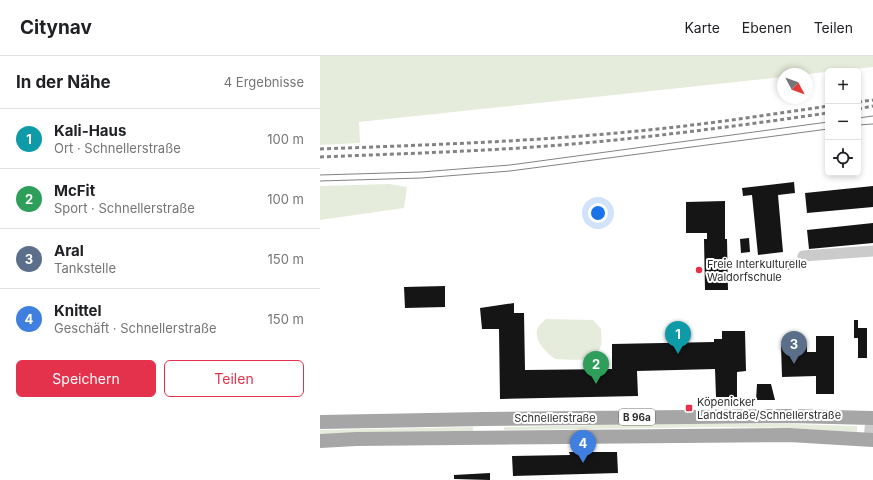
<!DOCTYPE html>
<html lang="de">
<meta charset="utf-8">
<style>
:root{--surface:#fff;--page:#f6f6f6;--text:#202124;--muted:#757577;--line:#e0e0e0;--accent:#e4324c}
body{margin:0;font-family:Inter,sans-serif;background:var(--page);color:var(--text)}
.controls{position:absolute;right:12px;top:12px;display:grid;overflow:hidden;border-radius:6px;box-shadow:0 2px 6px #0003}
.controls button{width:36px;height:36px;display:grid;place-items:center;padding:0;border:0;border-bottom:1px solid var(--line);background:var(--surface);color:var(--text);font:20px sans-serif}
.compass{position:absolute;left:457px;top:12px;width:36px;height:36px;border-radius:50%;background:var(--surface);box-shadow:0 2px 6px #0003;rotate:131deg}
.you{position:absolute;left:278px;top:157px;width:14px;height:14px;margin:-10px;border:3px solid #fff;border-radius:50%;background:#1a73e8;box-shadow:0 0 0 6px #1a73e833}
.badge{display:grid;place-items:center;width:26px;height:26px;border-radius:50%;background:var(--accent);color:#fff;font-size:13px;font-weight:700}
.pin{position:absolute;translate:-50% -33px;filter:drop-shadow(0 1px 2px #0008)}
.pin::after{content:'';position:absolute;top:21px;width:14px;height:12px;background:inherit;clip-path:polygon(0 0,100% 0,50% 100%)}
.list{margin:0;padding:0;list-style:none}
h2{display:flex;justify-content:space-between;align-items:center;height:52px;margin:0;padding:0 16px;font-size:17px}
h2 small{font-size:13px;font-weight:400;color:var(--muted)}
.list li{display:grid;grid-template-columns:26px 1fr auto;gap:12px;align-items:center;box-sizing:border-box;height:60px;padding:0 16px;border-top:1px solid var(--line)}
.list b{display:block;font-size:15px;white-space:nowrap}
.list p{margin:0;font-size:13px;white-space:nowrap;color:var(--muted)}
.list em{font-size:13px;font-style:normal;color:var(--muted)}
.actions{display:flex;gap:8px;padding:12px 16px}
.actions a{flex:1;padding:9px 0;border:1px solid var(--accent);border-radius:6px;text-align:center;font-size:14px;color:var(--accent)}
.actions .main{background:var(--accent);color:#fff}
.icon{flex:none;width:22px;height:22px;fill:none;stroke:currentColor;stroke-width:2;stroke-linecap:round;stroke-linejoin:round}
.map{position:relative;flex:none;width:553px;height:424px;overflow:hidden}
header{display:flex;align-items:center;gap:24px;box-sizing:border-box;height:56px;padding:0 20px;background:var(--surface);border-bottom:1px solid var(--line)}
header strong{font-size:19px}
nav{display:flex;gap:22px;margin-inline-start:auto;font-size:14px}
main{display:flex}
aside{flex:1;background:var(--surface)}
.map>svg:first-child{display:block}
</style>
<header>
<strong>Citynav</strong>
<nav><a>Karte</a><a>Ebenen</a><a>Teilen</a></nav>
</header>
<main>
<aside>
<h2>In der Nähe<small>4 Ergebnisse</small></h2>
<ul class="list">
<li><span class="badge" style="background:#0f9aa8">1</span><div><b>Kali-Haus</b><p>Ort · Schnellerstraße</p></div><em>100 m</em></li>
<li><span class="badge" style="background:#2e9e5b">2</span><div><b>McFit</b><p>Sport · Schnellerstraße</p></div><em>100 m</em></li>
<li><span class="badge" style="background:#5c6f8a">3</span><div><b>Aral</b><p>Tankstelle</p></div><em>150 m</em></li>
<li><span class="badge" style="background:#3f7fe0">4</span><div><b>Knittel</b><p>Geschäft · Schnellerstraße</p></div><em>150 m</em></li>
</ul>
<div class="actions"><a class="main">Speichern</a><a>Teilen</a></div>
</aside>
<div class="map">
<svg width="553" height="424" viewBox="0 0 553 424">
<rect width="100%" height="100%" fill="#fff"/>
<path fill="#e6ecdc" d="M0 0H553V11L487 18H463V21L39 66 40 87 0 89Z
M69 128 87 131 84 152 0 164V130Z
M226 263 273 264 281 273C281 278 282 284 281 289 277 309 250 303 235 303 226 296 211 283 219 270 220 268 224 265 226 263Z
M327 368H470L537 370V376L470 372 399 371 184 374V371Z
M153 371V375L0 378V374Z"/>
<path fill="#151515" d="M474 126 475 137 458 139 463 196 438 199 432 139 423 140 422 132Z
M553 130V151L487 157 485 137Z
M405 145V183H407L408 234H385L384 183H387V177H366V146Z
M553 167V187L489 193 487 174Z
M429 182 430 196 421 197 420 183Z
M477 203 478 212 464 214 463 204Z
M125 230V251L85 252 84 231Z
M194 247V257H204L205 314 292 313V288L394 286V283H402V275H425L426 315 417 316V341H396L395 313 317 315 318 340 180 343 179 273H162L160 252Z
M534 264H538V272H547V302H538V282H534Z
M496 280H514V338H496V320L462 321 461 290H487V296H496Z
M437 328H451L455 344H436Z
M249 396H297L298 417 193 420 192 400 250 399Z
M170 417V424L134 423V419Z"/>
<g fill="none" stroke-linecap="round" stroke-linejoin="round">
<path stroke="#cbcbcb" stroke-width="11" d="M483 200 553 195
M549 384 551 362"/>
<path stroke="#a6a6a6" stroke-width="14" d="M0 366 164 363 470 360 553 362
M0 385 36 383 469 379 553 384"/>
<path stroke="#838383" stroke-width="1" d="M538 62 553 60
M538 69 553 68
M0 119 101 116 190 109 508 66
M0 125 101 122 190 115 508 73"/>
<path stroke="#838383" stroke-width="3" stroke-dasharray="4 3" stroke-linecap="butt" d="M538 46 553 44
M538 53 553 50
M0 93C103 89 205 86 307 76 375 70 441 60 508 50
M0 101C71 98 143 96 214 91 313 84 410 71 508 57"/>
</g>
<g fill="#e4324c" stroke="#fff" stroke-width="1.5">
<circle cx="379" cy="214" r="4"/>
<rect x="365" y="348" width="8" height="8" rx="2"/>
</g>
<g text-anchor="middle" stroke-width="4" stroke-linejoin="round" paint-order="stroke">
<rect fill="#fff" stroke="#6d6d6d" stroke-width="1" x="299" y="353" width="36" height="16" rx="3"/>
<g font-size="10" font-weight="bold" fill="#2e2e2e">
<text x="317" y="365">B 96a</text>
</g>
<g font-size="11" fill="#2e2e2e" stroke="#fff" text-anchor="start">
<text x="387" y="212">Freie Interkulturelle<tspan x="387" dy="13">Waldorfschule</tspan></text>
<text x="377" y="350">Köpenicker<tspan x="377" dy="13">Landstraße/Schnellerstraße</tspan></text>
</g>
<g font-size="11" fill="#2e2e2e" stroke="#fff">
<text x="235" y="366">Schnellerstraße</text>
</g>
</g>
</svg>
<div class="controls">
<button>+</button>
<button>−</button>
<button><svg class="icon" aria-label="locate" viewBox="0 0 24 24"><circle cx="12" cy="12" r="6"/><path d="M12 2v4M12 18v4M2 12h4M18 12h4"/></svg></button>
</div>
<svg class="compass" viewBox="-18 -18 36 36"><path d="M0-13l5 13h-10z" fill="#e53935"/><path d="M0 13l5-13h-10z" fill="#757577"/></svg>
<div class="you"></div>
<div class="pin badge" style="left:358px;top:298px;background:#0f9aa8">1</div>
<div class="pin badge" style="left:276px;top:328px;background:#2e9e5b">2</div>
<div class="pin badge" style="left:474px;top:308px;background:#5c6f8a">3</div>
<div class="pin badge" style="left:263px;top:407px;background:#3f7fe0">4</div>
</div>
</main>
